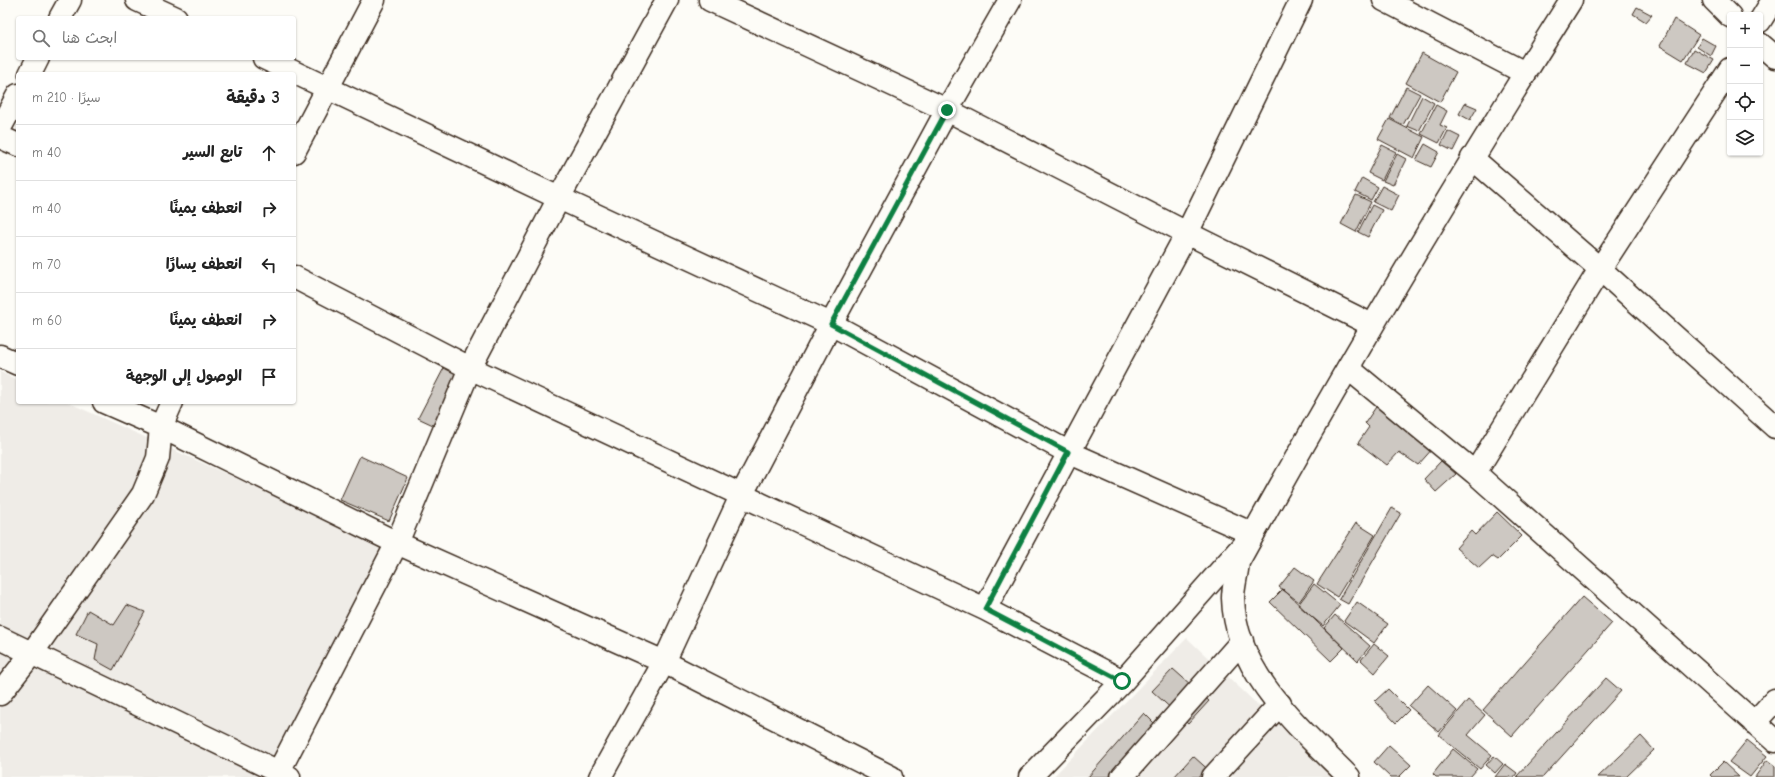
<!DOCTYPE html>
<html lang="ar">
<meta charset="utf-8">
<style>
:root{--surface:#fff;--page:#f6f6f6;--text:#222;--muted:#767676;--line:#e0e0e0}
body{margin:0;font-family:"Comic Neue","Playpen Sans Arabic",sans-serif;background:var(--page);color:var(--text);direction:rtl}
.controls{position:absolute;right:12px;top:12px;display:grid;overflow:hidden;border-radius:4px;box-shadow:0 1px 3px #0004}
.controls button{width:36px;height:36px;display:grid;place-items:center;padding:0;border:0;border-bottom:1px solid var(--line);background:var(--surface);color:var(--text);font:20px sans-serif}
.stop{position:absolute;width:12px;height:12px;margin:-9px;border:3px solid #0b8043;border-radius:50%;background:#fff}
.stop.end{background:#0b8043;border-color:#fff;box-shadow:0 1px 4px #0008}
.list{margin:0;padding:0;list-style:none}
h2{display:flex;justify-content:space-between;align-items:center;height:52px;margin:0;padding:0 16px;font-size:17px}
h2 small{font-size:13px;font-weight:400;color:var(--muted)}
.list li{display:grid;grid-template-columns:26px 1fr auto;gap:12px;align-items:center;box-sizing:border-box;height:56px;padding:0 16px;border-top:1px solid var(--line)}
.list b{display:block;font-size:15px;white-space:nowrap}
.list em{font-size:13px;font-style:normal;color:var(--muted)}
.icon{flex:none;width:22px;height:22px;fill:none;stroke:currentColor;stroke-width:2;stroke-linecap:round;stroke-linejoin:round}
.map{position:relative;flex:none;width:1775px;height:777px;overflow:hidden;direction:ltr}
.search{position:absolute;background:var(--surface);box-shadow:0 1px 3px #0004;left:16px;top:16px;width:280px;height:44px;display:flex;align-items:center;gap:10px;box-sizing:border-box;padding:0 14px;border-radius:4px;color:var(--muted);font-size:15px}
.panel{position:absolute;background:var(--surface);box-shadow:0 1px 3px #0004;left:16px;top:72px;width:280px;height:332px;border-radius:4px;direction:rtl}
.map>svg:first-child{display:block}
</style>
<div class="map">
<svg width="1775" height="777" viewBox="0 0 1775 777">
<rect width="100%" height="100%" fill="#fdfcf7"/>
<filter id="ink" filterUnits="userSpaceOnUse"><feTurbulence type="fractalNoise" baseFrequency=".025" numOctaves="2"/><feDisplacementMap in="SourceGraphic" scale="8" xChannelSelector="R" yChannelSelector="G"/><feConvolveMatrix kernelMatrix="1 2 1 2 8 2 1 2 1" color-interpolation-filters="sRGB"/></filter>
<g filter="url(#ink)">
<path fill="#efece7" d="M0 372 18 380V402H67L404 554 284 777H0Z
M1187 638 1334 777H1053Z"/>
<path fill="#cdc8c2" stroke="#3b2a1e" d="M1637 7 1652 15 1646 22 1633 14Z
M1674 19 1699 35 1683 60 1660 46Z
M1702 38 1716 46 1711 56 1697 47Z
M1694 49 1714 60 1706 73 1687 63Z
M1422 53 1456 72 1440 102 1406 83Z
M1406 87 1420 94 1403 125 1390 118Z
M1422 96 1434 103 1419 131 1407 126Z
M1465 103 1477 108 1470 120 1459 114Z
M1436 105 1447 111 1440 125 1447 128 1439 143 1421 134Z
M1389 119 1424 137 1414 158 1378 139Z
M1448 131 1460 137 1453 151 1441 145Z
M1425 144 1439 152 1431 167 1416 160Z
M1382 145 1396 152 1382 180 1368 173Z
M1397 154 1406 159 1393 185 1383 181Z
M1362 178 1378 187 1371 200 1355 192Z
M1382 186 1399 195 1391 211 1373 202Z
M1356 195 1371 202 1356 232 1341 224Z
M1372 205 1382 210 1368 237 1358 232Z
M446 364 461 371 433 425 418 418Z
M1380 401 1434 447 1418 465 1399 452 1387 465 1358 443 1369 427 1365 423Z
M360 456 408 478 389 521 340 500Z
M1441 461 1456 474 1436 492 1424 479Z
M1392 508 1401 513 1348 604 1339 599Z
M1497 512 1522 536 1498 560 1492 556 1479 568 1456 548 1471 531 1475 535Z
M1356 523 1375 535 1337 597 1317 584Z
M1295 567 1314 581 1299 602 1279 587Z
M1314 584 1340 605 1323 626 1298 605Z
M1283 589 1344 648 1331 661 1270 602Z
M1582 597 1612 623 1512 736 1483 710Z
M1357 602 1388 624 1374 643 1344 621Z
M127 605 145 612 113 670 95 660 98 644 76 634 88 610 114 625Z
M1335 615 1370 646 1358 661 1324 628Z
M1374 644 1389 656 1375 673 1361 660Z
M1173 669 1209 701 1188 724 1152 691Z
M1606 678 1621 691 1543 777H1518L1517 776Z
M1428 685 1457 711 1439 732 1409 706Z
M1388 689 1409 710 1396 723 1375 701Z
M1468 700 1485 715 1468 735 1492 755 1480 769 1439 735Z
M1144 713 1165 734 1127 777H1088Z
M1641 736 1654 750 1626 777H1598Z
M1747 740 1767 756 1750 777 1729 762Z
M1389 745 1411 765 1399 777H1390L1374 762Z
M1453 749 1477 769 1470 777H1436L1433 774Z
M1193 756 1213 774 1211 777H1174Z
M1494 756 1503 764 1495 773 1486 765Z
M1767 760 1775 766V777H1755Z
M1723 762 1739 777H1712L1710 775Z
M1505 764 1517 773 1514 777H1495Z"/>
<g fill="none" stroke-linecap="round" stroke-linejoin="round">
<defs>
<path id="minor" d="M137 0 176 18
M710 0 947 110 1187 233 1372 325
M1384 0 1525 73
M1714 0 1730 16
M60 18 70 0
M1760 21 1773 0
M1760 44 1775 57
M264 58 559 198 831 324 1068 452 1253 534 1123 681 1030 777
M30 74 38 58
M0 128 18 95
M0 137 18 145
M294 152 374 0
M1472 158 1600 269 1775 427
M294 277 470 368 985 609 1123 681
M0 356 18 364
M1348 368 1475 473 1775 741
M104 402 161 427 397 543 664 662 891 777
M1475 473 1600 269 1730 69
M985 609 1187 233 1301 0
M0 638 289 777
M0 694 32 653 143 494 158 458 161 427 172 402
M1754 723 1775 700
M276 777 397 543 470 368 559 198 667 0
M600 777 664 662 742 494 831 324 947 110 1010 0
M1122 777 1242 641
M1213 777 1280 704"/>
<path id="highway" d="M1349 777C1300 728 1235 674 1233 598 1233 587 1237 574 1238 562 1343 371 1455 184 1571 0"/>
</defs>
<use href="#minor" stroke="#3b2a1e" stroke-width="25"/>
<use href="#highway" stroke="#3b2a1e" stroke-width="25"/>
<use href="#minor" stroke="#fdfcf7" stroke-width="22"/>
<use href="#highway" stroke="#fdfcf7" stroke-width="22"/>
</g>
</g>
<g fill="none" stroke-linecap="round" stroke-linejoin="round" filter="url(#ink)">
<path stroke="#0b8043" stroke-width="5" d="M947 110 831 324 1068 452 985 609 1122 681"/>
</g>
</svg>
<div class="controls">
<button>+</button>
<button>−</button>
<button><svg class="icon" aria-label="locate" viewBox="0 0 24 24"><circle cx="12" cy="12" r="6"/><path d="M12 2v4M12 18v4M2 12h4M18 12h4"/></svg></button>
<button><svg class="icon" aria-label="layers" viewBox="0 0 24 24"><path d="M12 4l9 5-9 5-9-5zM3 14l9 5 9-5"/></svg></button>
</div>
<div class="stop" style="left:1122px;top:681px"></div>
<div class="stop end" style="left:947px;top:110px"></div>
<div class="search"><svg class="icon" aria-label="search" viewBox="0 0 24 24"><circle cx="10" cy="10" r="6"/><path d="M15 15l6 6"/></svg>ابحث هنا</div>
<section class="panel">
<h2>3 دقيقة<small>سيرًا · 210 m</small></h2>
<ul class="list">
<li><svg class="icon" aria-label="ahead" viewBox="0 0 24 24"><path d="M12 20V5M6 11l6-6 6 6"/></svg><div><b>تابع السير</b></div><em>40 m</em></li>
<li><svg class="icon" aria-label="right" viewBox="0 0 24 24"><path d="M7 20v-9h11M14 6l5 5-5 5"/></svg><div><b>انعطف يمينًا</b></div><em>40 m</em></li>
<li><svg class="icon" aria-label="left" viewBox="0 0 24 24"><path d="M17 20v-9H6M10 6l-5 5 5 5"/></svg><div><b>انعطف يسارًا</b></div><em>70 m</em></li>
<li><svg class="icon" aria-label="right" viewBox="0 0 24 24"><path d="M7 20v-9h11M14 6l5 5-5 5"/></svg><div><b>انعطف يمينًا</b></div><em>60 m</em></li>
<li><svg class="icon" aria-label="arrive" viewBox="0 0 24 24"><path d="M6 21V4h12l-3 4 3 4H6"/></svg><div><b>الوصول إلى الوجهة</b></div></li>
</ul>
</section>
</div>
